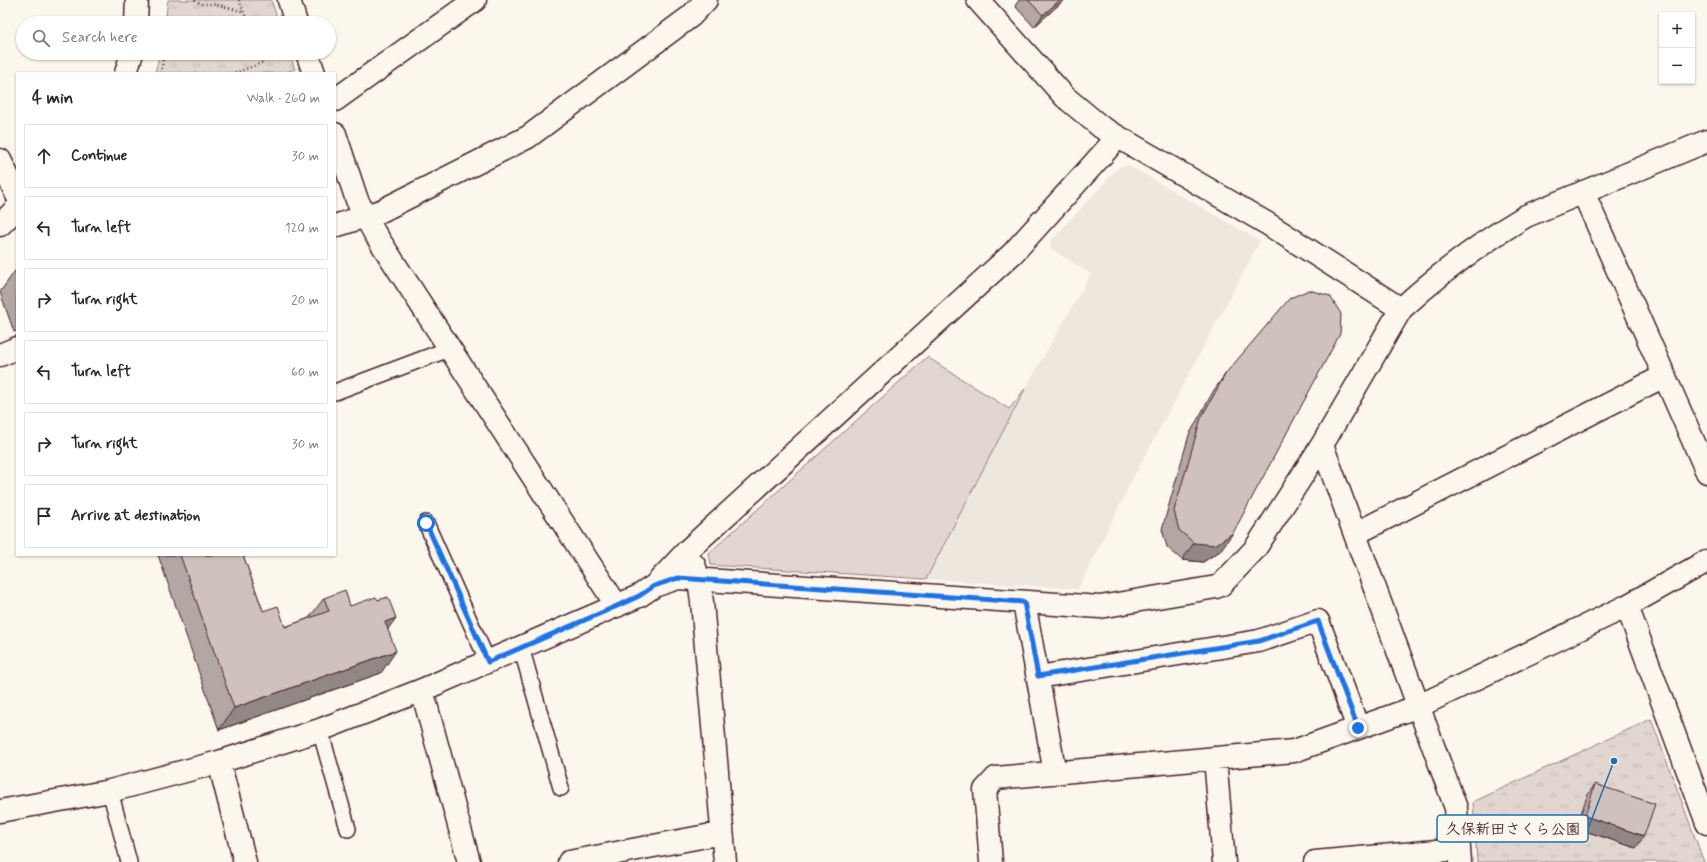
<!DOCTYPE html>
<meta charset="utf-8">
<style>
:root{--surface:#fff;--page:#f2f2f3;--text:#2b2b33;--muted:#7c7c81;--line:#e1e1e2}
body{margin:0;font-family:Mynerve,"Klee One",sans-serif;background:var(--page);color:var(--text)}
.controls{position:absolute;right:12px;top:12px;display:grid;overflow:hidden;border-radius:0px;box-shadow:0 1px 3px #0004}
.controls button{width:36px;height:36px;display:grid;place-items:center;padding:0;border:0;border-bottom:1px solid var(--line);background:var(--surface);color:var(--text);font:20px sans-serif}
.stop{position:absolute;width:12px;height:12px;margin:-9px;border:3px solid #1a73e8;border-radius:50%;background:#fff}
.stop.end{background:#1a73e8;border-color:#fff;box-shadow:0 1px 4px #0008}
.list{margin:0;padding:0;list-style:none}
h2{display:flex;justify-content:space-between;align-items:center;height:52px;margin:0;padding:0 16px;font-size:17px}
h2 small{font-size:13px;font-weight:400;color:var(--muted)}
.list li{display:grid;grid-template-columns:26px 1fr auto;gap:12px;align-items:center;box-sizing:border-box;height:64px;margin:0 8px 8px;padding:0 8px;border:1px solid var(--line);border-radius:0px}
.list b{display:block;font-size:15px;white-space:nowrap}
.list em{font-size:13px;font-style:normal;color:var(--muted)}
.icon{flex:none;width:22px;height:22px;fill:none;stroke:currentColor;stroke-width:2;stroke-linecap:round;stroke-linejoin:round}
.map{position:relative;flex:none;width:1707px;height:862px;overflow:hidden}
.search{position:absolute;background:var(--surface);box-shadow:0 1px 3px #0004;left:16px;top:16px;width:320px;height:44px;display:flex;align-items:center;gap:10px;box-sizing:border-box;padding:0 14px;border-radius:22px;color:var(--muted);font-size:15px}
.panel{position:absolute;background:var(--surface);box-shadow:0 1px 3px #0004;left:16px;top:72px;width:320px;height:484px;border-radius:0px}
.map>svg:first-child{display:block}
</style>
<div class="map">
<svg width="1707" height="862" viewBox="0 0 1707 862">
<defs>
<pattern id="park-tufts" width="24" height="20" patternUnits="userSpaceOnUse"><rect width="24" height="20" fill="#e2d7d0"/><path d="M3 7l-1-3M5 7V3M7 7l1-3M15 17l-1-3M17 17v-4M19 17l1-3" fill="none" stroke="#c3b8b3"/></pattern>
</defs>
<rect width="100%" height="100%" fill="#fbf7ec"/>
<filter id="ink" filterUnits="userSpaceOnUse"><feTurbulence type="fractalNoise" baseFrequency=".025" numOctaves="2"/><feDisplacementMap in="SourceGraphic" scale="8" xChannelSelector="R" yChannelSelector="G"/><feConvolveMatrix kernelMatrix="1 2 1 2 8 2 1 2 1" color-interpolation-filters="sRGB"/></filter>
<g filter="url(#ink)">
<path fill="#eee7de" d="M1128 165 1260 241 1130 484 1078 589 926 579 1025 389 1091 274 1051 249V241L1119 167Z"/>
<path fill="#e2d7d0" stroke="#967b7e" d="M927 357 1009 409 1025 389 926 579 711 565 709 553Z"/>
<path fill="url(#park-tufts)" stroke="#967b7e" d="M168 0H271L279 23H165Z
M160 53H289L295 69 283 73H155Z
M1651 719 1704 862H1477L1473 802Z"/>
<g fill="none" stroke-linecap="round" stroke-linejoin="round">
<defs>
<path id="lane" d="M335 392 449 349
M426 523 488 662
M521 647 561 788
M320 730 348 829
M110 791 129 862"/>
<path id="street" d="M289 0 296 23
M307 53 314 73
M335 100 475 0
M335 134 357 200 374 232 617 606
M0 160 17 195
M1583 192 1707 472
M335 226 381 211 528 137 691 16 706 0
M0 355 17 348
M1322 445 1456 808 1460 862
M1355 534 1664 376
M694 565 699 579 702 602 725 862
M654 586 678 578 1100 607 1216 587 1221 585 1255 549 1322 445 1401 309 1268 224 1101 127 1065 97 978 0
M1024 602 1055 773
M1627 606 1707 823
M1038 677 1259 641 1318 621 1358 728
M422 690 469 862
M1215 758 1224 862
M219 762 245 862
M0 811 110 791 219 762 320 730 422 690 639 596 654 586 688 550 1013 253 1118 137
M569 862 722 833
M991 862 985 790 996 778 1294 751 1419 706 1627 606 1707 561
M1315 862 1459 849"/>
<path id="secondary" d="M136 23 137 0
M126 73 132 53
M0 225 17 208
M1401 309C1439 274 1482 242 1526 216L1707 141"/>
</defs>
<use href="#lane" stroke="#4a1f2b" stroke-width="18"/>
<use href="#street" stroke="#4a1f2b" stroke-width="25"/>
<use href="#secondary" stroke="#4a1f2b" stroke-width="25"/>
<path stroke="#4a1f2b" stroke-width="2.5" stroke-dasharray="1 3" stroke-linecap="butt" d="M195 0 200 4H215L244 12
M239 0 248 23
M161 73 164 53
M235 73 264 62 261 53"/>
<use href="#lane" stroke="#fbf7ec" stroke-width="15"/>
<use href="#street" stroke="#fbf7ec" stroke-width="22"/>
<use href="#secondary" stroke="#fbf7ec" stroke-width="22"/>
</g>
<path fill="#b2a7a2" stroke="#4a1f2b" d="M1019 0H1064L1034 27 1015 6Z
M17 270V331L14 332 0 292 15 271Z
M1226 373 1220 551 1203 562 1182 560 1167 547 1162 529 1189 435 1214 390Z
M158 555H243L263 611 285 627 309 618 324 598 350 606 388 629 381 673 219 730Z
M1595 784 1636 848 1576 828 1587 796Z"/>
<path fill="#918884" stroke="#4a1f2b" d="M1060 0H1064L1034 27 1043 15Z
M1233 533 1220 551 1203 562 1182 560 1194 543Z
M396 618 380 640 385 622Z
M396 651 381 673 219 730 234 708Z
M1585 816 1644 836 1636 848 1576 828Z"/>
<path fill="#cfc2bc" stroke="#4a1f2b" d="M1028 0H1060L1043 15Z
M17 270V275L15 271Z
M1309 290 1330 296 1341 314 1340 334 1233 533 1215 545 1194 543 1179 530 1174 511 1201 418 1226 373 1290 298Z
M180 555H243L263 611 278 606 285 627 329 611 324 598 345 590 350 606 376 597 378 600 388 597 396 618 385 622 396 651 234 708Z
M1595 784 1655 804 1644 836 1585 816Z"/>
</g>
<g fill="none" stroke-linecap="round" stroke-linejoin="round" filter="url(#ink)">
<path stroke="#1a73e8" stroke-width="5" d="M426 523 488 662 617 606 639 596 654 586 678 578 1024 602 1038 676 1259 641 1318 621 1358 728"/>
</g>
<path fill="none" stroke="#1f6fb2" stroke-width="1.5" d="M1614 761L1588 829"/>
<circle fill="#1f6fb2" stroke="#fbf7ec" stroke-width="1.5" cx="1614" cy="761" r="4"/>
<rect fill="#fbf7ec" stroke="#1f6fb2" stroke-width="1.5" x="1437" y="815" width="151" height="27" rx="4"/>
<g font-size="15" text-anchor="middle" font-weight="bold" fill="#4a1f2b">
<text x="1513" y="834">久保新田さくら公園</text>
</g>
</svg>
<div class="controls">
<button>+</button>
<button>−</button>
</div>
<div class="stop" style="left:426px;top:523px"></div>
<div class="stop end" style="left:1358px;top:728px"></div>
<div class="search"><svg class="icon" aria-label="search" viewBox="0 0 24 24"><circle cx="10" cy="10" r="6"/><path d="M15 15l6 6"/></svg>Search here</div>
<section class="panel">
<h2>4 min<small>Walk · 260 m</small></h2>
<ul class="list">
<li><svg class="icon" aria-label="ahead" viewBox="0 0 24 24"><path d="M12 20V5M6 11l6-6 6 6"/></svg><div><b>Continue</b></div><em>30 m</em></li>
<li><svg class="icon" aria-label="left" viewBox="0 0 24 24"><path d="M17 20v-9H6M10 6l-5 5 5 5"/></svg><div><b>Turn left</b></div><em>120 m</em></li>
<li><svg class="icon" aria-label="right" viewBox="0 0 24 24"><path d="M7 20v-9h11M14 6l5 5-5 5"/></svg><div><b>Turn right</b></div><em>20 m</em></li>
<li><svg class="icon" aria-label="left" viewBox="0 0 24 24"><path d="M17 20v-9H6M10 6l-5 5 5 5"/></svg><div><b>Turn left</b></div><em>60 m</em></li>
<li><svg class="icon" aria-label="right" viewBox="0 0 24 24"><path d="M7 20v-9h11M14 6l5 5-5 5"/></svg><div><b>Turn right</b></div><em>30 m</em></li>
<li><svg class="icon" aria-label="arrive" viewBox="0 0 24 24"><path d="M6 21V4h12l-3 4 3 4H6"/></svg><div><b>Arrive at destination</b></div></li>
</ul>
</section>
</div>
